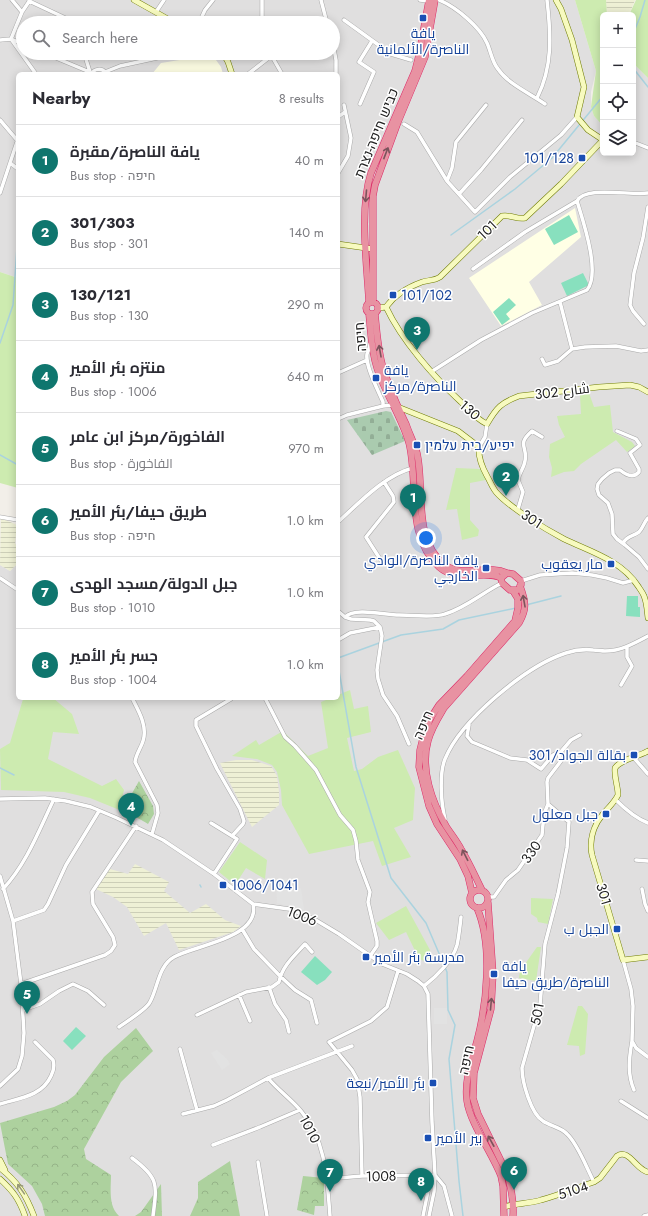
<!DOCTYPE html>
<meta charset="utf-8">
<style>
:root{--surface:#fff;--page:#f7f7f7;--text:#2b2b33;--muted:#7c7c81;--line:#e1e1e2;--accent:#0f766e}
body{margin:0;font-family:Jost,Cairo,Heebo,sans-serif;background:var(--page);color:var(--text)}
.controls{position:absolute;right:12px;top:12px;display:grid;overflow:hidden;border-radius:6px;box-shadow:0 2px 10px #0003}
.controls button{width:36px;height:36px;display:grid;place-items:center;padding:0;border:0;border-bottom:1px solid var(--line);background:var(--surface);color:var(--text);font:20px sans-serif}
.you{position:absolute;left:426px;top:538px;width:14px;height:14px;margin:-10px;border:3px solid #fff;border-radius:50%;background:#1a73e8;box-shadow:0 0 0 6px #1a73e833}
.badge{display:grid;place-items:center;width:26px;height:26px;border-radius:50%;background:var(--accent);color:#fff;font-size:13px;font-weight:700}
.pin{position:absolute;translate:-50% -33px;filter:drop-shadow(0 1px 2px #0008)}
.pin::after{content:'';position:absolute;top:21px;width:14px;height:12px;background:inherit;clip-path:polygon(0 0,100% 0,50% 100%)}
.list{margin:0;padding:0;list-style:none}
h2{display:flex;justify-content:space-between;align-items:center;height:52px;margin:0;padding:0 16px;font-size:17px}
h2 small{font-size:13px;font-weight:400;color:var(--muted)}
.list li{display:grid;grid-template-columns:26px 1fr auto;gap:12px;align-items:center;box-sizing:border-box;height:72px;padding:0 16px;border-top:1px solid var(--line)}
.list b{display:block;font-size:15px;white-space:nowrap}
.list p{margin:0;font-size:13px;white-space:nowrap;color:var(--muted)}
.list em{font-size:13px;font-style:normal;color:var(--muted)}
.icon{flex:none;width:22px;height:22px;fill:none;stroke:currentColor;stroke-width:2;stroke-linecap:round;stroke-linejoin:round}
.map{position:relative;flex:none;width:648px;height:1216px;overflow:hidden}
.search{position:absolute;background:var(--surface);box-shadow:0 2px 10px #0003;left:16px;top:16px;width:324px;height:44px;display:flex;align-items:center;gap:10px;box-sizing:border-box;padding:0 14px;border-radius:22px;color:var(--muted);font-size:15px}
.panel{position:absolute;background:var(--surface);box-shadow:0 2px 10px #0003;left:16px;top:72px;width:324px;height:628px;border-radius:6px}
.map>svg:first-child{display:block}
</style>
<div class="map">
<svg width="648" height="1216" viewBox="0 0 648 1216">
<defs>
<pattern id="farmland-rules" width="6" height="5" patternUnits="userSpaceOnUse"><rect width="6" height="5" fill="#eef0d5"/><path d="M0 2.5h6" fill="none" stroke="#ccceb7"/></pattern>
<pattern id="forest-crowns" width="20" height="18" patternUnits="userSpaceOnUse"><rect width="20" height="18" fill="#add19e"/><path d="M2 6a3 3 0 1 1 6 0M12 15a3 3 0 1 1 6 0" fill="none" stroke="#95b388"/></pattern>
<pattern id="cemetery-stones" width="16" height="16" patternUnits="userSpaceOnUse"><rect width="16" height="16" fill="#aacbaf"/><path d="M2 7V4a2 2 0 0 1 4 0v3zM10 15v-3a2 2 0 0 1 4 0v3z" fill="#92ae96"/></pattern>
</defs>
<rect width="100%" height="100%" fill="#f2efe9"/>
<path fill="#e0dfdf" fill-rule="evenodd" d="M0 0H575L596 71 591 92V107L594 116 603 126V153H633V104L635 101 633 100V66L634 64 648 78V1216H0V565L10 571 18 563V698H338V74H18V278L0 272ZM23 23H333V53H23Z"/>
<path fill="#ffffe5" d="M196 53H211L221 67 223 74H152L161 63 192 58Z
M575 208 581 237 529 282 542 305 501 326 469 278Z"/>
<path fill="url(#farmland-rules)" d="M606 0H635L629 15H607Z
M1 518 17 525 15 544H18V563L10 571 0 565Z
M236 760H252L271 766 277 776 279 792V805L252 827 220 763Z
M135 864 169 882 164 891 190 913 206 904 225 920 241 926 233 932 179 950 166 923 144 936 127 907 113 897 96 889 110 869 128 874Z"/>
<path fill="#cdebb0" d="M575 0H606L607 15H603V126L594 116 591 107 596 71Z
M636 0H648V78L634 64 633 66V15H629Z
M0 272 18 278V488L0 483Z
M589 393 594 407 610 405 613 432 632 442 635 446 627 452 616 440 581 464 574 471 564 472 551 477 552 468 549 457 550 444 565 437 559 425 557 416 581 414 580 395Z
M456 468 480 469 486 480 470 483V520L479 530 478 536 462 540 457 509 446 510Z
M350 690 354 709 368 706 371 732 347 738 354 771 362 769 378 757 398 750 415 788 413 820 394 828 411 857 382 866 373 841 309 854 282 805 281 790 277 772 272 765 257 759 232 756 256 740 259 745 283 731 308 756 328 748 321 702 331 698H338V695Z
M36 698H53L72 714 79 734 53 732 48 759 102 786 116 779 124 790 122 798 123 809 127 813 90 798 64 792 1 790 0 749 10 743 23 699Z
M240 842 267 860 265 879 246 868 235 885 219 872Z
M531 898 553 899 548 924 538 922 537 918 531 914Z
M406 906 430 950 432 964 419 959 406 932 389 940 376 923Z
M537 947H541L536 981 519 978 520 971Z
M578 1006H582L588 1014 585 1054 580 1056 579 1046 567 1045Z"/>
<path fill="url(#forest-crowns)" d="M139 781 153 806 154 814 148 824C133 815 122 813 127 793L131 795Z
M136 1028 153 1051 121 1082 84 1149 86 1159 111 1175C111 1188 108 1206 119 1216H45L42 1204 32 1186 8 1164 0 1123 54 1107 67 1101 75 1095 104 1057Z
M230 1161 240 1216H190L198 1198V1182Z
M303 1176 324 1178V1206H315L314 1215 297 1210Z
M161 1184 162 1216H135L141 1212Z"/>
<path fill="url(#cemetery-stones)" d="M386 411 391 412 405 441 372 455 347 420Z"/>
<path fill="#88e0be" d="M569 215 578 232 554 245 545 229Z
M583 273 589 285 567 296 561 283Z
M509 298 516 305 506 314 510 319 502 325 493 312Z
M627 596H638V607H640V617L626 616Z
M315 956 332 972 325 980 317 985 301 972Z
M76 1027 86 1036 72 1050 63 1041Z"/>
<path fill="#e2e2e2" d="M287 878V881H294L296 889 301 888 304 910 277 903 276 880Z
M434 1008H447V1024H434Z
M217 1050 227 1059 230 1064 222 1070 211 1053Z"/>
<g fill="none" stroke-linecap="round" stroke-linejoin="round">
<path stroke="#aad3df" stroke-width="1.5" d="M633 34 640 17 645 0
M633 68 648 87
M451 235 515 189 552 158 603 96
M0 343 13 305 18 233
M0 455 18 465
M526 605 561 596
M338 658 401 635 443 629 459 620 516 608
M338 665 356 767 391 878 426 923 447 972 448 1010 455 1025 449 1059 459 1181 463 1216
M0 768 14 775
M200 885 201 887"/>
<defs>
<path id="street" d="M12 0 22 12 11 39 36 74
M321 0 327 23
M420 0 429 1
M439 0C456 7 480 27 487 43 491 52 492 62 498 69 508 84 531 94 545 104
M29 1 76 23
M22 12 30 0
M156 12 164 0
M344 20 391 54 411 60
M199 23 205 10 213 0
M262 23V0
M0 40 11 39 23 44
M333 44 336 60V74
M44 53 92 73
M84 53 90 72
M270 53 282 74
M105 72 120 66 180 53
M91 74C95 68 102 68 106 73
M248 74 271 56 281 53
M537 98C553 66 551 35 547 0
M360 104 374 72 359 62 372 41
M338 117 345 112
M0 120 17 140
M404 124 417 132 447 181 475 212 510 177 561 135 577 117
M633 142 648 148
M10 163 18 169
M338 173 348 156 351 138 344 105
M447 181 452 168 456 142 486 105
M0 193 18 139
M459 194 481 170 522 120
M473 269 525 232 577 201C585 185 632 196 648 193
M560 302 572 349
M644 324 633 311 630 305 634 273 643 238 648 207
M370 344C370 347 368 351 367 354 365 366 378 390 383 402V406L393 405
M542 359 545 365 558 361 572 349 585 347 616 346 641 351 648 350
M431 372 481 340 532 313 587 290C601 273 583 221 577 201
M338 373 367 360
M338 419 347 415 383 406
M617 431 636 439 640 445 630 453 639 469V472C633 479 626 475 620 470H615L609 473 602 479 598 484 597 489 599 495 608 503 612 514 613 534 617 539 625 545 639 557 648 569
M479 447 485 437 487 424
M518 509 523 492 518 480C519 473 524 468 525 461 528 446 516 445 532 431L542 437
M0 517 18 520
M338 522C359 503 385 475 413 468
M623 543C628 535 632 537 639 532 643 528 644 522 648 518
M382 562 366 537 394 502 393 496 384 482
M0 578 18 590
M521 581 540 575 572 573 592 575 607 578 623 583 634 580
M338 611 345 617 351 619 370 620 374 621 380 627 382 636 377 670 378 679 383 695 397 716 409 744
M345 617C355 607 385 615 399 615 411 615 435 618 445 614 466 608 483 592 502 583
M338 640 350 633 380 627
M621 685 632 666 627 657V647
M132 698C138 710 148 726 143 741 141 748 136 754 135 762L157 805 158 813 152 834
M265 698 285 737 295 746 316 770 340 815 353 830 356 841 358 860 370 892 368 902 377 941V946L370 956
M231 699 196 720V726L217 769 240 809 244 821 243 824 232 836
M469 725 467 736 472 742 477 744 510 758 527 760 541 769 553 755 557 753 559 754
M634 758 648 774
M0 799 45 798 66 801 91 807 117 818 163 840 214 874 253 904 289 909 314 919 339 934 382 964 407 974 418 981 424 986 428 994 432 1122 435 1175 434 1192 429 1216
M616 800C626 810 635 818 648 823
M548 804 569 822 567 848 558 894 545 944 540 1005 522 1068C522 1082 531 1114 543 1121 550 1126 561 1127 567 1134 578 1144 587 1169 594 1182
M445 819C441 803 439 774 445 759 461 720 526 666 566 653 575 650 584 649 593 650 597 650 601 651 605 651 621 651 635 643 648 636
M211 823 237 839 214 874
M636 860 648 861
M0 876 13 921 21 984 24 1033 22 1056 18 1069 0 1086
M3 889C27 863 39 830 54 799
M642 889 645 904 648 911
M488 897H494L506 880 518 870 542 835 544 814 548 804 547 782 548 778 561 761 559 754 571 740 580 735
M13 921 44 910 48 904 66 865 99 811
M242 929 254 949 280 976 295 990 311 1000 317 1023
M623 960 631 989 633 1006 632 1041 636 1048 648 1057
M21 984 105 955 111 951 115 945 113 937 93 904 92 892 136 826
M424 986C437 976 453 960 457 945 459 936 460 926 461 917
M269 987 275 1004 286 1020 289 1032
M239 995 250 1021
M23 1010 40 1004 59 991 73 984 88 991 104 1005
M197 1015 246 992 272 987 279 982C282 966 295 955 305 944L312 952
M119 1027C126 1022 147 1009 150 1002 158 988 158 966 174 957 195 945 261 938 253 904
M632 1041C629 1059 627 1073 634 1090
M180 1049 197 1110
M268 1078C278 1090 291 1099 301 1111 326 1140 327 1179 330 1216
M621 1101 648 1118
M0 1104C20 1098 42 1096 51 1076 54 1070 55 1066 53 1060L35 1042
M183 1114 214 1106 227 1100 268 1078 352 1046
M213 1145 260 1127 300 1110
M132 1158C159 1178 157 1184 153 1216
M258 1162 267 1216
M435 1175 444 1186 452 1216
M362 1176 360 1097 357 1079 352 1070 329 1042 371 1021 387 1007 398 971
M327 1179 362 1176 435 1175
M423 1216 428 1191 429 1175
M644 1216 648 1215"/>
<path id="secondary" d="M134 0 175 23
M223 53 228 62 232 74
M338 244 373 249
M386 307C394 296 408 287 422 282 428 280 434 281 440 277L502 216C510 214 517 220 525 218L561 184 603 140 588 130 577 117 584 87 572 40 561 9 556 0
M386 307C402 341 434 377 461 402 469 410 476 419 487 424 497 407 501 403 519 396L599 387 630 385 639 387 648 392
M378 308 386 307
M398 407 458 431 479 447C478 457 482 467 487 476 490 481 492 487 496 492 509 507 545 529 564 539 591 552 621 560 638 586 640 589 643 593 644 596 647 603 647 611 648 618
M648 751C638 757 621 759 615 768 614 778 618 786 618 795 614 803 608 808 603 814 593 826 589 841 592 855L623 960 648 957
M0 1160 5 1170
M0 1168C18 1182 26 1195 34 1216
M0 1179C13 1191 19 1199 25 1216
M504 1207C516 1203 528 1204 541 1200 559 1195 576 1188 594 1182L600 1178 617 1156C629 1148 636 1170 648 1172"/>
<path id="highway" d="M366 308a6 6 0 1 1 12 0a6 6 0 1 1-12 0Z
M373 302V196L375 185 398 122 425 57 435 0
M369 303C367 264 359 210 371 173L415 71 419 55 429 0
M369 314C371 332 371 350 377 368 385 393 402 418 409 443 419 483 405 536 439 567 458 584 485 569 501 578
M375 314C377 333 378 355 385 374 391 391 398 408 406 424 409 433 414 443 417 453 425 487 412 540 445 565 462 578 487 564 507 573
M507 573 513 574 521 581V585L518 590H510L502 583 501 578Z
M470 899a9 9 0 1 1 18 0a9 9 0 1 1-18 0Z
M482 890C475 876 469 862 461 849 457 841 451 834 446 826 432 802 420 769 428 741 431 729 438 718 444 708L519 623C527 609 526 602 520 586
M472 893 468 876 460 859 437 824 429 806 419 767 420 750 423 738 430 719 439 705 467 676 515 621 518 608V599L513 591
M488 903 493 974 491 1009 474 1073 473 1098 478 1114 507 1173C511 1187 514 1202 513 1216
M477 908C493 945 487 1003 477 1041 472 1060 464 1080 467 1101 470 1123 492 1153 501 1176L503 1186 504 1216"/>
</defs>
<use href="#street" stroke="#a9a9a9" stroke-width="4.5"/>
<use href="#secondary" stroke="#707d05" stroke-width="6"/>
<use href="#highway" stroke="#dc2a67" stroke-width="7"/>
<use href="#street" stroke="#fff" stroke-width="3.5"/>
<use href="#secondary" stroke="#f7fabf" stroke-width="5"/>
<use href="#highway" stroke="#e892a2" stroke-width="6"/>
</g>
<defs><path id="oneway-shaft" d="M-6 0H5M1.5-3L5.5 0L1.5 3" fill="none" stroke-width="1.6" stroke-linecap="round" stroke-linejoin="round"/></defs>
<g stroke="#7b545c">
<use href="#oneway-shaft" transform="translate(386 153) rotate(-69)"/>
<use href="#oneway-shaft" transform="translate(366 196) rotate(95)"/>
<use href="#oneway-shaft" transform="translate(380 351) rotate(-100)"/>
<use href="#oneway-shaft" transform="translate(524 601) rotate(-100)"/>
<use href="#oneway-shaft" transform="translate(465 855) rotate(-117)"/>
<use href="#oneway-shaft" transform="translate(491 1004) rotate(-85)"/>
<use href="#oneway-shaft" transform="translate(491 1141) rotate(-119)"/>
</g>
<use stroke="#979978" href="#oneway-shaft" transform="translate(21 1189) rotate(-125)"/>
<g fill="#1a4fb4" stroke="#fff" stroke-width="1.5">
<rect x="419" y="14" width="8" height="8" rx="2"/>
<rect x="578" y="154" width="8" height="8" rx="2"/>
<rect x="389" y="291" width="8" height="8" rx="2"/>
<rect x="372" y="374" width="8" height="8" rx="2"/>
<rect x="413" y="441" width="8" height="8" rx="2"/>
<rect x="607" y="560" width="8" height="8" rx="2"/>
<rect x="482" y="564" width="8" height="8" rx="2"/>
<rect x="630" y="751" width="8" height="8" rx="2"/>
<rect x="602" y="810" width="8" height="8" rx="2"/>
<rect x="219" y="881" width="8" height="8" rx="2"/>
<rect x="613" y="925" width="8" height="8" rx="2"/>
<rect x="362" y="953" width="8" height="8" rx="2"/>
<rect x="490" y="970" width="8" height="8" rx="2"/>
<rect x="429" y="1079" width="8" height="8" rx="2"/>
<rect x="424" y="1134" width="8" height="8" rx="2"/>
</g>
<g text-anchor="middle" stroke-width="3" stroke-linejoin="round" paint-order="stroke">
<g font-size="14" fill="#164399" stroke="#fff" text-anchor="end">
<text x="423" y="38" text-anchor="middle">يافة<tspan x="423" dy="16">الناصرة/الألمانية</tspan></text>
<text x="574" y="163">101/128</text>
<text x="401" y="300" text-anchor="start">101/102</text>
<text x="384" y="375" text-anchor="start">يافة<tspan x="384" dy="16">الناصرة/مركز</tspan></text>
<text x="425" y="450" text-anchor="start">יפיע/בית עלמין</text>
<text x="478" y="565">يافة الناصرة/الوادي<tspan x="478" dy="16">الخارجي</tspan></text>
<text x="603" y="569">مار يعقوب</text>
<text x="626" y="760">بقالة الجواد/301</text>
<text x="598" y="819">جبل معلول</text>
<text x="231" y="890" text-anchor="start">1006/1041</text>
<text x="609" y="934">الجبل ب</text>
<text x="374" y="962" text-anchor="start">مدرسة بئر الأمير</text>
<text x="502" y="971" text-anchor="start">يافة<tspan x="502" dy="16">الناصرة/طريق حيفا</tspan></text>
<text x="425" y="1088">بئر الأمير/نبعة</text>
<text x="436" y="1143" text-anchor="start">بير الأمير</text>
</g>
<g font-size="14" fill="#222" stroke="#fff">
<text transform="translate(376 133) rotate(-68)" y="5">כביש חיפה-נצרת</text>
<text transform="translate(487 230) rotate(-44)" y="5">101</text>
<text transform="translate(360 337) rotate(-95)" y="5">חיפה</text>
<text transform="translate(562 391) rotate(-7)" y="5">شارع 302</text>
<text transform="translate(470 410) rotate(41)" y="5">130</text>
<text transform="translate(532 519) rotate(33)" y="5">301</text>
<text transform="translate(423 725) rotate(-67)" y="5">חיפה</text>
<text transform="translate(531 852) rotate(-55)" y="5">330</text>
<text transform="translate(604 894) rotate(74)" y="5">301</text>
<text transform="translate(302 916) rotate(21)" y="5">1006</text>
<text transform="translate(537 1014) rotate(-79)" y="5">501</text>
<text transform="translate(466 1060) rotate(-78)" y="5">חיפה</text>
<text transform="translate(310 1129) rotate(62)" y="5">1010</text>
<text transform="translate(381 1176) rotate(-1)" y="5">1008</text>
<text transform="translate(573 1190) rotate(-19)" y="5">5104</text>
</g>
</g>
</svg>
<div class="controls">
<button>+</button>
<button>−</button>
<button><svg class="icon" aria-label="locate" viewBox="0 0 24 24"><circle cx="12" cy="12" r="6"/><path d="M12 2v4M12 18v4M2 12h4M18 12h4"/></svg></button>
<button><svg class="icon" aria-label="layers" viewBox="0 0 24 24"><path d="M12 4l9 5-9 5-9-5zM3 14l9 5 9-5"/></svg></button>
</div>
<div class="you"></div>
<div class="pin badge" style="left:413px;top:517px">1</div>
<div class="pin badge" style="left:506px;top:496px">2</div>
<div class="pin badge" style="left:417px;top:350px">3</div>
<div class="pin badge" style="left:131px;top:826px">4</div>
<div class="pin badge" style="left:27px;top:1014px">5</div>
<div class="pin badge" style="left:514px;top:1190px">6</div>
<div class="pin badge" style="left:330px;top:1192px">7</div>
<div class="pin badge" style="left:421px;top:1201px">8</div>
<div class="search"><svg class="icon" aria-label="search" viewBox="0 0 24 24"><circle cx="10" cy="10" r="6"/><path d="M15 15l6 6"/></svg>Search here</div>
<section class="panel">
<h2>Nearby<small>8 results</small></h2>
<ul class="list">
<li><span class="badge">1</span><div><b>يافة الناصرة/مقبرة</b><p>Bus stop · חיפה</p></div><em>40 m</em></li>
<li><span class="badge">2</span><div><b>301/303</b><p>Bus stop · 301</p></div><em>140 m</em></li>
<li><span class="badge">3</span><div><b>130/121</b><p>Bus stop · 130</p></div><em>290 m</em></li>
<li><span class="badge">4</span><div><b>منتزه بئر الأمير</b><p>Bus stop · 1006</p></div><em>640 m</em></li>
<li><span class="badge">5</span><div><b>الفاخورة/مركز ابن عامر</b><p>Bus stop · الفاخورة</p></div><em>970 m</em></li>
<li><span class="badge">6</span><div><b>طريق حيفا/بئر الأمير</b><p>Bus stop · חיפה</p></div><em>1.0 km</em></li>
<li><span class="badge">7</span><div><b>جبل الدولة/مسجد الهدى</b><p>Bus stop · 1010</p></div><em>1.0 km</em></li>
<li><span class="badge">8</span><div><b>جسر بئر الأمير</b><p>Bus stop · 1004</p></div><em>1.0 km</em></li>
</ul>
</section>
</div>
